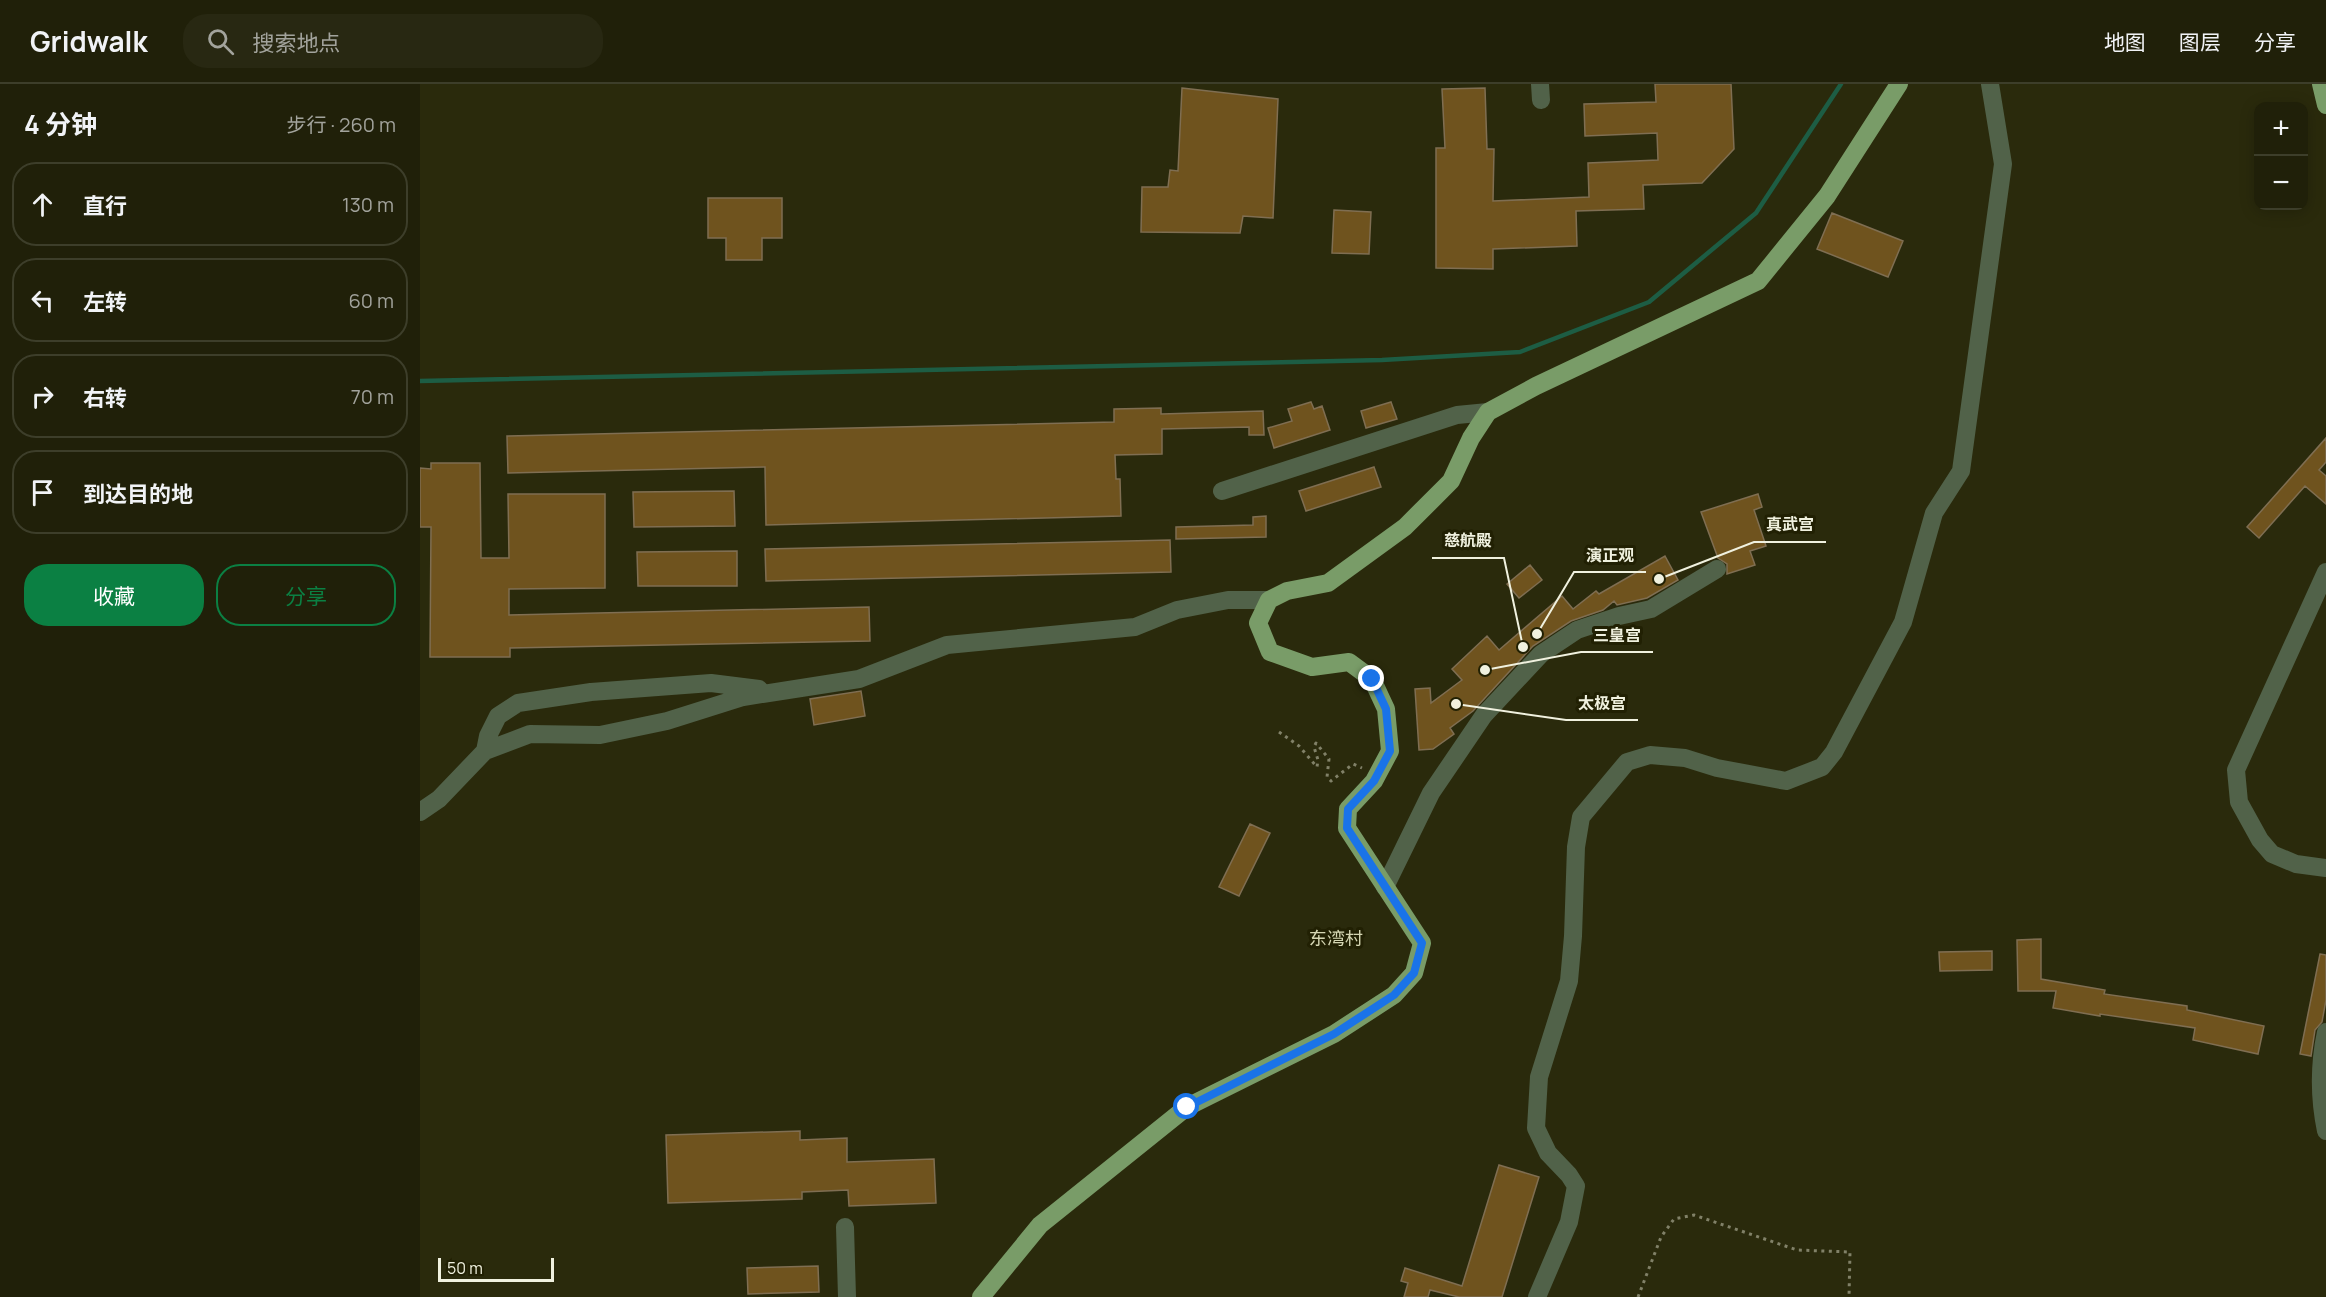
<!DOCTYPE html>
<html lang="zh">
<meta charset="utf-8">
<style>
:root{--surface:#202009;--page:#282812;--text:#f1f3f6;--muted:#a2a39c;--line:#3d3e2a;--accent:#0b8043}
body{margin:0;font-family:Manrope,"Noto Sans SC",sans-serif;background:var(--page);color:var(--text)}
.controls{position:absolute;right:18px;top:18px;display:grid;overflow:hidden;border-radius:12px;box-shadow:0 3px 15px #0003}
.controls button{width:54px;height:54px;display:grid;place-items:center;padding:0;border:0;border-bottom:2px solid var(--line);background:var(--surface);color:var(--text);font:30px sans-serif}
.scale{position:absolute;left:18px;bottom:15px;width:116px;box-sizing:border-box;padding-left:6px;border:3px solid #f0f1df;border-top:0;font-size:16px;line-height:21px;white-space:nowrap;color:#f0f1df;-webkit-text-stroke:4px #212003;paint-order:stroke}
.stop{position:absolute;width:18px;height:18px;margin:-14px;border:4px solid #1a73e8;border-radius:50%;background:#fff}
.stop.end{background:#1a73e8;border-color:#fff;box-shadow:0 2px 6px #0008}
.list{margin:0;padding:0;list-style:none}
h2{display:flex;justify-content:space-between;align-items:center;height:78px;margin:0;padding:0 24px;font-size:26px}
h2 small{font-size:20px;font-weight:400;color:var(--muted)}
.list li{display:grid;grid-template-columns:39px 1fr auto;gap:18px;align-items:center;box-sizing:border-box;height:84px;margin:0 12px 12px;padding:0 12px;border:2px solid var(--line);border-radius:24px}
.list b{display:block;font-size:22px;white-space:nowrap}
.list em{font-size:20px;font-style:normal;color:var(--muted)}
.actions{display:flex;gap:12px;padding:18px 24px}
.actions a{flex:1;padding:14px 0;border:2px solid var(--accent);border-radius:24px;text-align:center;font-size:21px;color:var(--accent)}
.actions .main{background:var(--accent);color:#fff}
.icon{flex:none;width:33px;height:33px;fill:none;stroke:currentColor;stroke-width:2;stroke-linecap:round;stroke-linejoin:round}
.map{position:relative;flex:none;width:1906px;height:1213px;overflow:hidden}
header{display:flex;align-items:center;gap:36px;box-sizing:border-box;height:84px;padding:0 30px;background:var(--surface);border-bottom:2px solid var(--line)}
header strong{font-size:28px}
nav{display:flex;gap:33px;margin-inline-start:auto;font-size:21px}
.search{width:420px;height:54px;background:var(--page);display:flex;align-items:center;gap:15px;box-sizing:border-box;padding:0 21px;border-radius:24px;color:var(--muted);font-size:22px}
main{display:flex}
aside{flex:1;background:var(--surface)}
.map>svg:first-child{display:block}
</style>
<header>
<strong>Gridwalk</strong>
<div class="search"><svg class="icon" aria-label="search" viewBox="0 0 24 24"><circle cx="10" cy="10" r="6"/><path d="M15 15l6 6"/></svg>搜索地点</div>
<nav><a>地图</a><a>图层</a><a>分享</a></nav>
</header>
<main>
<aside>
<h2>4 分钟<small>步行 · 260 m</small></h2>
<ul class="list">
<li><svg class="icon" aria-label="ahead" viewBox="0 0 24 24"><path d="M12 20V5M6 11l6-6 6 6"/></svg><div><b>直行</b></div><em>130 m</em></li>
<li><svg class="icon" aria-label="left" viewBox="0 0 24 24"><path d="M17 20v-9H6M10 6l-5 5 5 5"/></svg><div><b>左转</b></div><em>60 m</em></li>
<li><svg class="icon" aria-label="right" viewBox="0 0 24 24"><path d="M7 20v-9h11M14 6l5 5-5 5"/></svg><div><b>右转</b></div><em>70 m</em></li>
<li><svg class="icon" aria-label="arrive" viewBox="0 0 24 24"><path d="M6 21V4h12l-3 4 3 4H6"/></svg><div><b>到达目的地</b></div></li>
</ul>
<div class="actions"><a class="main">收藏</a><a>分享</a></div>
</aside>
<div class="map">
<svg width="1906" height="1213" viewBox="0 0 1906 1213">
<rect width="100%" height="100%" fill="#2a2a0c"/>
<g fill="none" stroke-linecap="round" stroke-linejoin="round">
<path stroke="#1d5d44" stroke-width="4.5" d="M0 297 962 276 1100 268 1229 218 1336 129 1421 0"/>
</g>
<path fill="#6f531e" stroke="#7f6e52" stroke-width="1.5" d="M1235 0H1311L1314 65 1282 99 1223 101 1224 125 1156 127 1157 162 1073 165V185L1016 184V64H1025L1022 5 1065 4 1067 65H1074L1073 117 1169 113 1168 79 1238 76 1237 49 1165 52 1164 20 1236 18Z
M762 4 858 15 853 134 823 132 820 149 721 148 722 103H748L750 86 758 87Z
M288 114H362V154H342V176H306V154H288Z
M914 126 951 128 949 170 912 169Z
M1412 129 1483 157 1468 193 1397 165Z
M891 318 894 325 902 322 910 346 854 364 848 344 872 337 868 325Z
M971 318 977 335 946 344 941 327Z
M741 324V330L843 327 844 351H829V343L742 345V370L695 371 696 395H700L701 432 346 441 345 383 88 389 87 352 694 338V325Z
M1906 354V378L1899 386 1906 392V420L1885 402 1839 454 1827 443Z
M11 379H60L61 474H89L88 410H185V504L89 505V531L449 523 450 557 90 564V573H10L11 443H0V384L11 385Z
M954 383 961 403 886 427 879 407Z
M314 407 315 442 214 443 213 408Z
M1338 410 1342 423 1334 426 1346 462 1330 467 1335 481 1307 490V480L1298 474 1281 428Z
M846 432V453L756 455V443L833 441V433Z
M750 456 751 488 346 497 345 465Z
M317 467V502H218L217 468Z
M1245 472 1258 496 1227 514 1197 521 1194 517 1183 526 1151 537 1113 562 1053 627 1030 644 1034 650 1013 665 999 666 995 605 1010 604 1011 619 1042 596 1032 585 1067 552 1079 566 1142 512 1153 525 1176 507 1179 510Z
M1110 481 1122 496 1099 514 1087 500Z
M441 607 445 632 394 641 390 615Z
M830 740 850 749 819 812 799 803Z
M1621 855V895L1685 906 1684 910 1767 922V926L1844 942 1838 970 1773 956 1775 944 1680 930V932L1633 924 1636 907H1598L1597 856Z
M1572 867V886L1520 887 1519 868Z
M1900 870 1906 871V916L1902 938 1895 946 1891 972 1880 970Z
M380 1047V1056L427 1054V1078L514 1075 516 1119 429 1122 428 1106 382 1108V1115L248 1119 246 1051Z
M1079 1081 1119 1093 1082 1213H1039L1010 1206 1008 1213H984L988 1199 981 1197 985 1184 1042 1202Z
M398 1182 399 1208 328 1210 327 1184Z"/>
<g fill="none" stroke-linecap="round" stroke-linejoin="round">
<path stroke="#818168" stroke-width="3" stroke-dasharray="3 4.5" stroke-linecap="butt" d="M859 648 879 662 897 683 898 676 894 663 896 659 909 675 907 693 911 697 933 680 942 684
M1218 1213 1241 1153 1254 1135 1274 1131 1377 1166 1430 1168 1429 1213"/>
<path stroke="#516249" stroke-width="18" d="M1120 0 1121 16
M802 407 1037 331 1068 328
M1906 488 1816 686 1819 718 1840 756 1852 770 1876 780 1906 784
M65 667 68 652 78 632 98 619 171 608 291 599 339 605
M0 728 19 715 65 667 110 650 180 651 247 637 323 613 439 595 527 561 715 543 757 526 808 516H849
M965 803 1011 709 1064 631 1121 570 1157 546 1199 532 1231 525 1297 485
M1906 948C1899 981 1899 1013 1906 1047
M425 1143 427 1213
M1117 1213 1149 1138 1156 1102 1149 1091 1128 1069 1116 1044 1119 993 1149 897 1153 852 1156 763 1161 733 1207 678 1230 671 1265 674 1297 684 1366 697 1402 683 1414 668 1483 538 1514 429 1541 387 1583 80 1570 0"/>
<path stroke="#799c68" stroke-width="18" d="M1901 0 1906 21
M561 1213 620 1141 767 1023 914 950 974 911 994 889 1002 859 927 744 928 725 954 697 970 667 966 625 952 595 929 578 892 583 850 568 838 539 849 516 867 507 908 499 985 443 1031 397 1051 354 1068 328 1116 302 1338 197 1407 112 1479 0"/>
</g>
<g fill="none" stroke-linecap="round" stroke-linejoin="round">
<path stroke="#1a73e8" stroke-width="8" d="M767 1023 914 950 974 911 994 889 1002 859 927 744 928 725 954 697 970 667 966 625 952 595"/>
</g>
<g text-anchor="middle" stroke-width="6" stroke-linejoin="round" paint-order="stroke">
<g font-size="18" fill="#d5d6b3" stroke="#212003">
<text x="916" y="861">东湾村</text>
</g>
</g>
<path fill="none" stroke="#f0f1df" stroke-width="2" d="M1239 495L1334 458H1406M1103 563L1084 474H1012M1117 550L1154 488H1226M1065 586L1161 568H1233M1036 620L1146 636H1218"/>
<g fill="#f0f1df" stroke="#212003" stroke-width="2">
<circle cx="1239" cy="495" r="6"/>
<circle cx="1103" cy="563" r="6"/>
<circle cx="1117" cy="550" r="6"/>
<circle cx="1065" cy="586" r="6"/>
<circle cx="1036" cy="620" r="6"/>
</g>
<g font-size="16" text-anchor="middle" font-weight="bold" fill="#f0f1df" stroke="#212003" stroke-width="6" stroke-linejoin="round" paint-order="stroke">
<text x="1370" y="446">真武宫</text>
<text x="1048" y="462">慈航殿</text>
<text x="1190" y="477">演正观</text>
<text x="1197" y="557">三皇宫</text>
<text x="1182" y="625">太极宫</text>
</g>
</svg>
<div class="controls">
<button>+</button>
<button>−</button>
</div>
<div class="scale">50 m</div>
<div class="stop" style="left:767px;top:1023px"></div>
<div class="stop end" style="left:952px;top:595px"></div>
</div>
</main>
